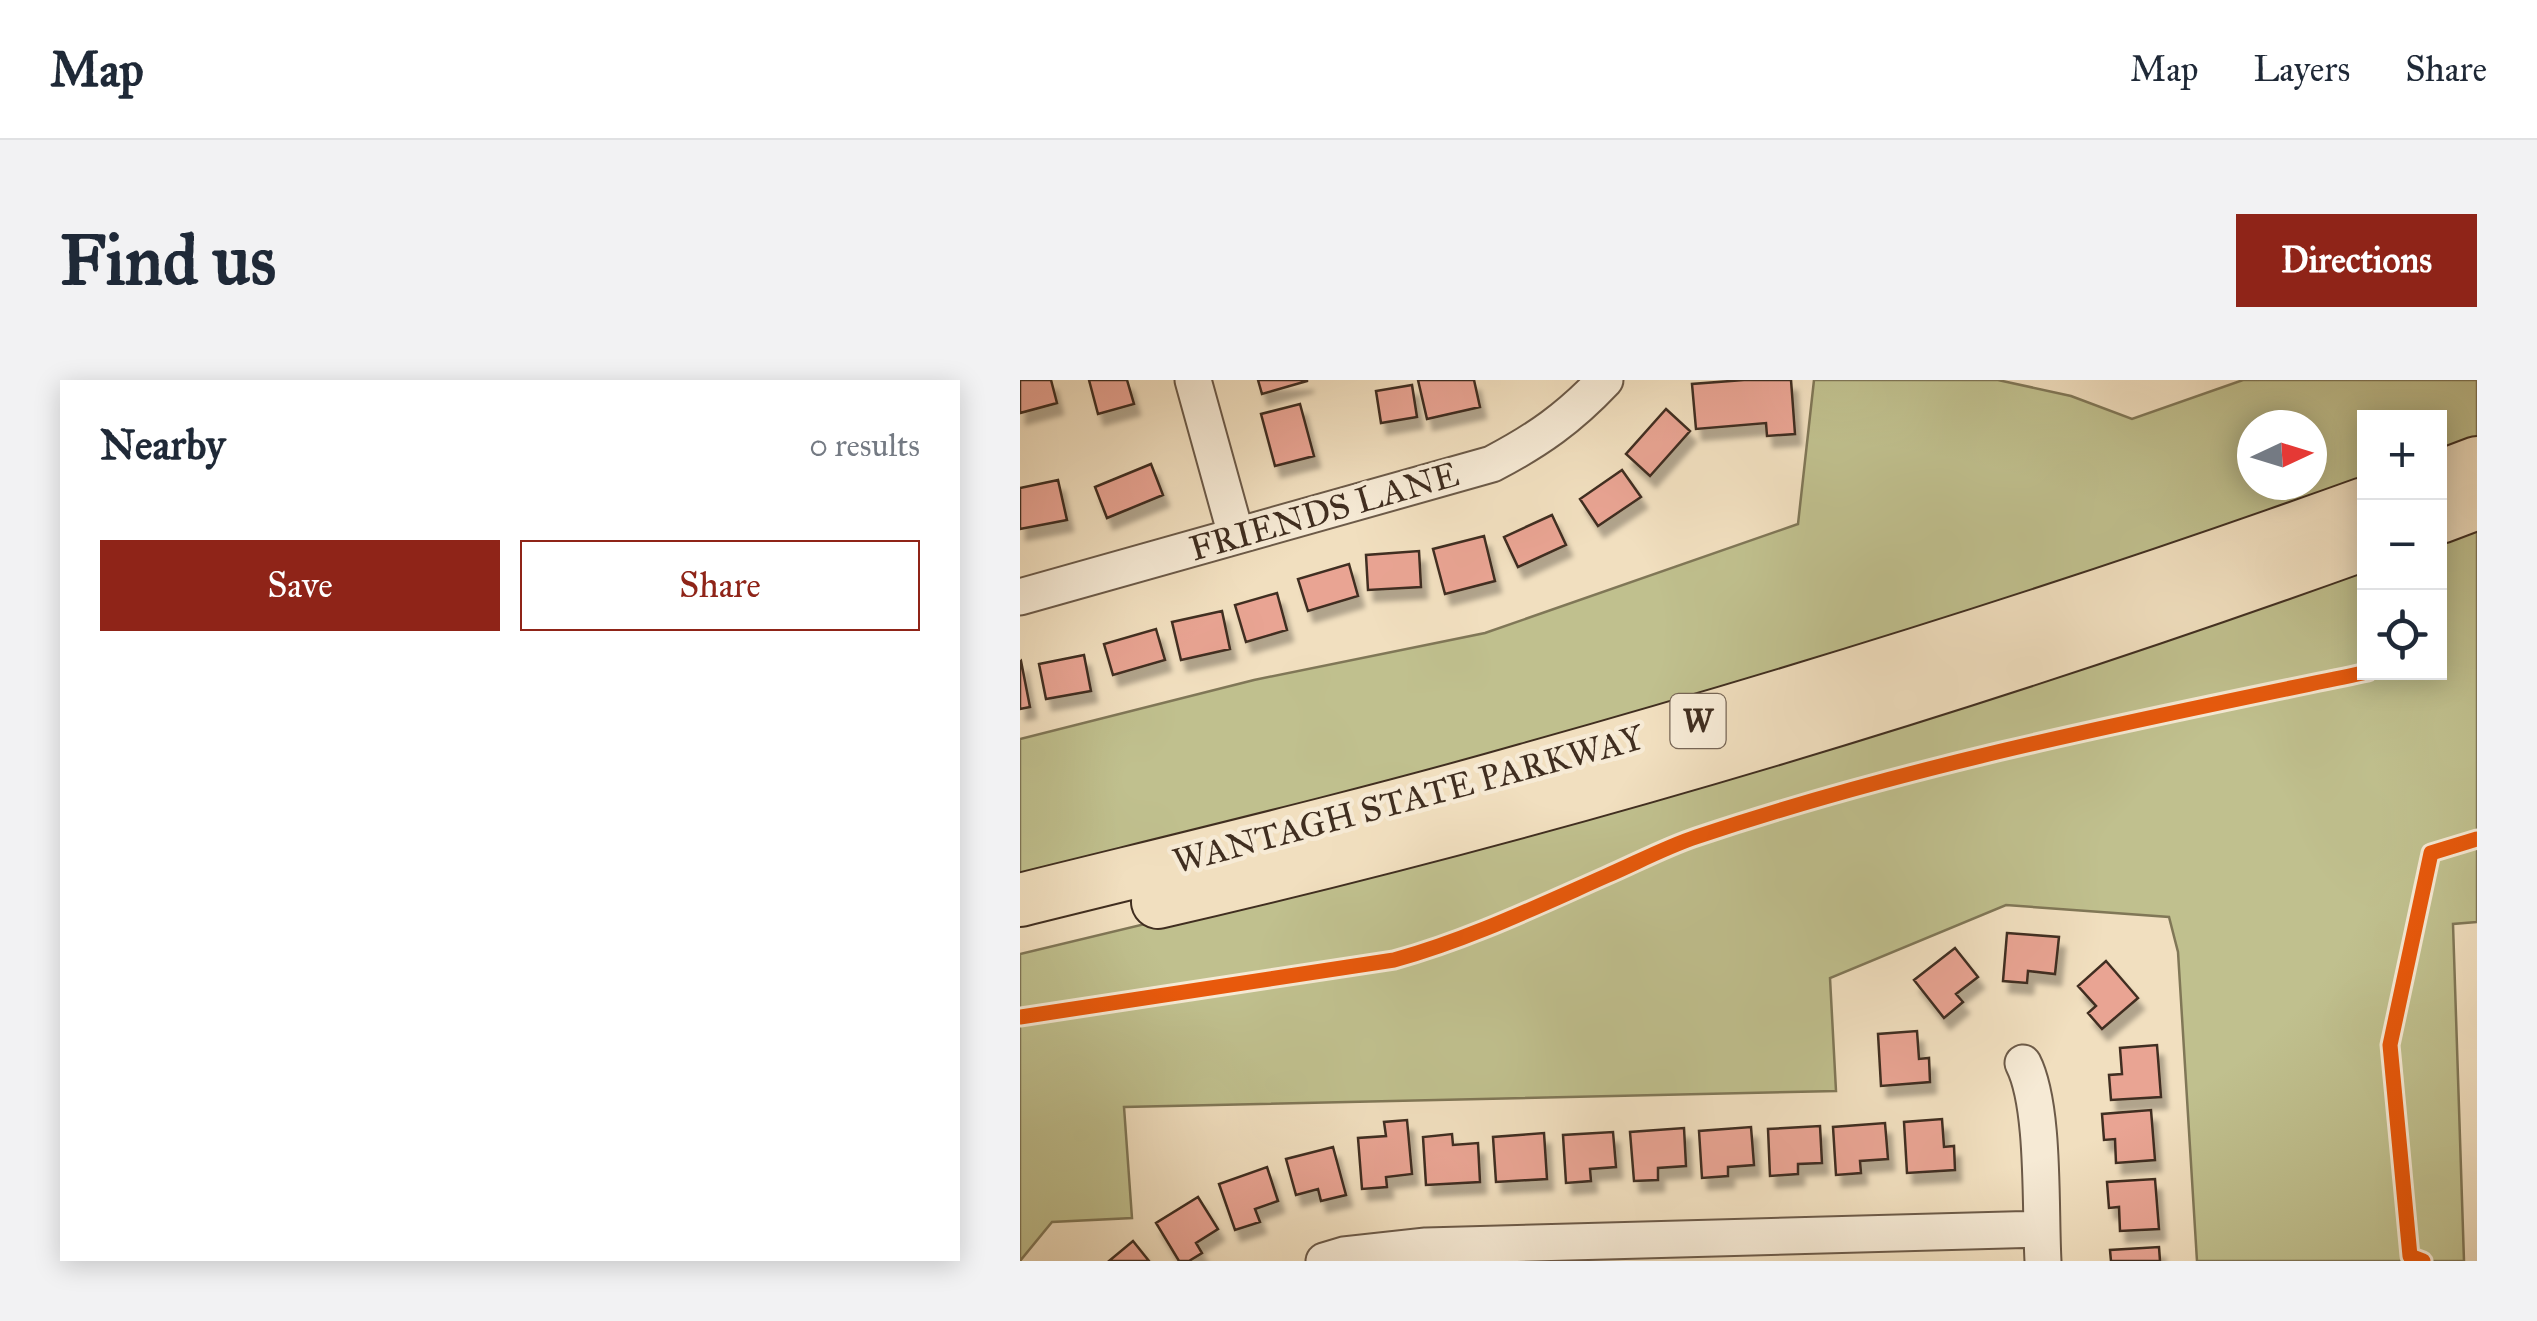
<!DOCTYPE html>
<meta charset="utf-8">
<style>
:root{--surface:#fff;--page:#f2f2f3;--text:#1f2937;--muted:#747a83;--line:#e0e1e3;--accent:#8f2418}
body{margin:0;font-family:"IM FELL Great Primer",serif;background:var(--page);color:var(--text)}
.controls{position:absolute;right:30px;top:30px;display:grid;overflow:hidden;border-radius:0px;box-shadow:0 5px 25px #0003}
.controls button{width:90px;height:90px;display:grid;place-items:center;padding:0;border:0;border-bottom:2px solid var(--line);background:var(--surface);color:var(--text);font:50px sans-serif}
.compass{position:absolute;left:1217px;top:30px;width:90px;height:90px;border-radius:50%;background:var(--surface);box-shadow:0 5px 25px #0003;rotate:86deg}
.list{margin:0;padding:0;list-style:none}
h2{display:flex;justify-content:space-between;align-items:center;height:130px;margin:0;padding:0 40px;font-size:42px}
h2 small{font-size:32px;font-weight:400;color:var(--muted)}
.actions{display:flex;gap:20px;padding:30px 40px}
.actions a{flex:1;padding:22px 0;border:2px solid var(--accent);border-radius:0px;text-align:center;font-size:35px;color:var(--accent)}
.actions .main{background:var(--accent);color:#fff}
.icon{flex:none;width:55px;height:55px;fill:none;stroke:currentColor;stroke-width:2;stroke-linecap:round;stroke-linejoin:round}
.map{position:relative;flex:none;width:1457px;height:881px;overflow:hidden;border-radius:0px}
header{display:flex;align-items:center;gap:60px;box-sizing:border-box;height:140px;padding:0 50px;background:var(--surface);border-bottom:2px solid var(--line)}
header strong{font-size:48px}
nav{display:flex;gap:55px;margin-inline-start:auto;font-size:35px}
.intro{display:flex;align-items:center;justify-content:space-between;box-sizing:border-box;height:240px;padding:0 60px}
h1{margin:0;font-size:70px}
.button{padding:25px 45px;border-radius:0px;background:var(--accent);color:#fff;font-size:35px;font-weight:700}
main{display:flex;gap:60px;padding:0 60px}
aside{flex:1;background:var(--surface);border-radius:0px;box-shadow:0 5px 25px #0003}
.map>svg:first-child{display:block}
</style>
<header>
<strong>Map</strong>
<nav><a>Map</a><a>Layers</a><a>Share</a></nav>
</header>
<div class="intro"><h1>Find us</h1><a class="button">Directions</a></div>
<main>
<aside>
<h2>Nearby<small>0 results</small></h2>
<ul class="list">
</ul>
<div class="actions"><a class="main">Save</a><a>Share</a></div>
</aside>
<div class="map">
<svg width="1457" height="881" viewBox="0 0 1457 881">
<defs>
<filter id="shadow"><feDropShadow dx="6" dy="11" stdDeviation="2.5" flood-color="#0004"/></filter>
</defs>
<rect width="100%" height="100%" fill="#f1dfbf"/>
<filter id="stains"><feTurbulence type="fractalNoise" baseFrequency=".002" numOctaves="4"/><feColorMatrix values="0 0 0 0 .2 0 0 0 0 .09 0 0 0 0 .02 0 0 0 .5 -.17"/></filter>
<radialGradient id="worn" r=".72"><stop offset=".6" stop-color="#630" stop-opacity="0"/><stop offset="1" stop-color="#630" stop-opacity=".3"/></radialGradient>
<path fill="#c0c08e" stroke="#807757" stroke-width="2.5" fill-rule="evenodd" d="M794 0H978L1051 16 1112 39 1223 0H1457V65L1420 78V38H1344V106L568 358 0 498V359L234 300 465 253 778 144ZM1232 45H1292V105H1232Z
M1457 144V542L1433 544 1444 881H1177L1158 572 1149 537 986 525 810 598 816 711 104 727 112 838 32 842 0 881V574L296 503 1344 184V292H1420V157Z"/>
<path fill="#e9a493" stroke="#402e20" stroke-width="2.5" filter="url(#shadow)" d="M0 0H31L37 23 0 33Z
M69 0H107L114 24 78 34Z
M238 0H287V1L242 14Z
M398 0H454L460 27 407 39Z
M724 0H771L775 54 747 56 746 43 676 49 672 4Z
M392 5 397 37 361 43 356 11Z
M280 24 294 76 255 86 241 34Z
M646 29 670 51 630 96 606 74Z
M131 84 143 115 87 138 75 107Z
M602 90 621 117 578 146 560 119Z
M38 100 47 140 0 149V108Z
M532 135 546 165 498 187 484 157Z
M464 156 475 201 425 214 413 169Z
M399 171 401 207 348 210 346 175Z
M329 184 338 216 288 231 278 199Z
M257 213 267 250 226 262 215 225Z
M202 231 210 269 161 280 152 242Z
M136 249 145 280 93 295 84 264Z
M64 275 71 311 26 319 19 284Z
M1 281 10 327 0 329V282Z
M987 553 1039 557 1035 594 1008 591 1007 603 983 601Z
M935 568 958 597 936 614 943 622 924 638 894 600Z
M1086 581 1118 618 1082 649 1068 633 1076 626 1058 606Z
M897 651 899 679 909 678 910 702 861 706 858 654Z
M1137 665 1141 717 1091 720 1089 695 1102 694 1100 668Z
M1131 730 1135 780 1096 783 1095 759 1084 760 1082 734Z
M922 739 924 767 934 766 935 790 887 793 884 742Z
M387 740 392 794 366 797 367 807 342 809 338 758 366 756 364 742Z
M865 743 868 779 840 781 841 793 816 795 813 747Z
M800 746 802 783 778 784V794L750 796 748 749Z
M731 747 734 785 708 787V796L682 798 679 751Z
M664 748 666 786 638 788V800L614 801 610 752Z
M593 752 596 787 570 789 571 801 546 803 543 755Z
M524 753 527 799 476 802 473 757Z
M432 754 433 765 458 763 460 802 406 805 403 757Z
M313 767 326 815 301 821 298 809 276 815 266 779Z
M247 787 258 821 235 829 240 842 215 850 199 804Z
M1135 799 1139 849 1100 851 1099 827 1089 828 1087 802Z
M178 817 198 849 176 863 182 873 169 881H159L136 843Z
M113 861 129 881H89Z
M1139 867 1140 881H1091L1090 870Z"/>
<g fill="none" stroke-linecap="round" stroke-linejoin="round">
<defs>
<path id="minor" d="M173 0 216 155
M0 217 472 84C518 60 549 38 585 0
M1003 683C1025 726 1020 829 1023 881
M304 881 324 875 406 866 1021 849"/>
<path id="highway" d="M1420 97 1457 83
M1420 137 1457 123
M0 520C169 478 339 438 507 390 789 311 1069 223 1344 124
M138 522C547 428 949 306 1344 164"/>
</defs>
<use href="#minor" stroke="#6c5a48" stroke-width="39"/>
<use href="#highway" stroke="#402e20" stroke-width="56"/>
<use href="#minor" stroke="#f6ead5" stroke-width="35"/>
<use href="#highway" stroke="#f1dfbf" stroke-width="52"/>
<defs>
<path id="cycleway" d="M0 637 374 580C447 560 516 527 586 496 616 483 646 467 676 457 896 383 1122 339 1348 292
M1403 881 1390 876 1370 665 1411 473 1457 459"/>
</defs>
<use href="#cycleway" stroke="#f6ead5" stroke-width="21"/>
<use href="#cycleway" stroke="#e8590c" stroke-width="15"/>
</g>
<g text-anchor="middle" stroke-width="9" stroke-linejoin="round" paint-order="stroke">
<rect fill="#f6ead5" stroke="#776656" stroke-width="2.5" x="650.5" y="314" width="55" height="54" rx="8"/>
<g font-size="32" font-weight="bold" fill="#402e20">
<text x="678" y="352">W</text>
</g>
<g font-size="35" fill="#402e20" stroke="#f6ead5">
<text transform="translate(304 131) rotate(-16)" y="12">FRIENDS LANE</text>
<text transform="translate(388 419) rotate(-15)" y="12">WANTAGH STATE PARKWAY</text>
</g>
</g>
<rect width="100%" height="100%" filter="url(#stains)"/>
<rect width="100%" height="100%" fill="url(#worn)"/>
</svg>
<div class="controls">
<button>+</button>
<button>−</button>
<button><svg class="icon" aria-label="locate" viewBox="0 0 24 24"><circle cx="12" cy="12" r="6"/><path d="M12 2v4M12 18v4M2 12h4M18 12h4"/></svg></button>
</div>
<svg class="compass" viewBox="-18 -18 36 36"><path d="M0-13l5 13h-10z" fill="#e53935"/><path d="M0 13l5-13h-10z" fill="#747a83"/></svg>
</div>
</main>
